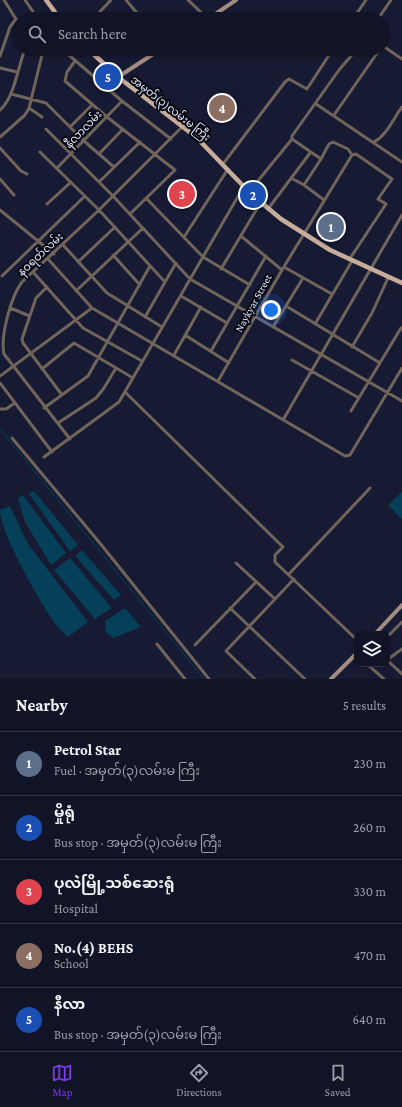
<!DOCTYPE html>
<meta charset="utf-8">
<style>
:root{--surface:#111426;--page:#1a1d2e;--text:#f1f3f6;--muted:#9c9ea7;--line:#303343;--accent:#7c3aed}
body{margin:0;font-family:"Crimson Pro","Noto Sans Myanmar",serif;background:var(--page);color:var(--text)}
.controls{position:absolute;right:12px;bottom:12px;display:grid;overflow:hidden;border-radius:8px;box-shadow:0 1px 3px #0004}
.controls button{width:36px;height:36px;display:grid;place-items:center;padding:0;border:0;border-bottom:1px solid var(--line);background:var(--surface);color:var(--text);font:20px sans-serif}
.you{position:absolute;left:271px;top:310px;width:14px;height:14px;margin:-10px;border:3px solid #fff;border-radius:50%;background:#1a73e8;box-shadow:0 0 0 6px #1a73e833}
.badge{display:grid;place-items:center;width:26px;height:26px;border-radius:50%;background:var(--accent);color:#fff;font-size:13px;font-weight:700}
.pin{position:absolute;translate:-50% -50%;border:2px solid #fff;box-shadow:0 1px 4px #0006}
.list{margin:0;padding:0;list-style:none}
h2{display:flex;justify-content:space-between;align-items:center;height:52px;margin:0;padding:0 16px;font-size:17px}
h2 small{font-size:13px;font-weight:400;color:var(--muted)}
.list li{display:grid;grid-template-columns:26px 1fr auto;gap:12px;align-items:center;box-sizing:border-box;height:64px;padding:0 16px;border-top:1px solid var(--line)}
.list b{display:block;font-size:15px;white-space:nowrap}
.list p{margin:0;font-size:13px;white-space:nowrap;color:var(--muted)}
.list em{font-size:13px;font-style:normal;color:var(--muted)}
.icon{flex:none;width:22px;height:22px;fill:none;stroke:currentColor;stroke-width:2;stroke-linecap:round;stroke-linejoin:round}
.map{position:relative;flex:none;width:402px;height:679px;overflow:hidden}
.search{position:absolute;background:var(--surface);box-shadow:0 1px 3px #0004;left:12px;right:12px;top:12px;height:44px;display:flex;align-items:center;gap:10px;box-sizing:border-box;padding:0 14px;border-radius:22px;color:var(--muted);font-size:15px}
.sheet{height:372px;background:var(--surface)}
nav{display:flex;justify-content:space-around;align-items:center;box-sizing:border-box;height:56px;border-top:1px solid var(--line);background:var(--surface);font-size:11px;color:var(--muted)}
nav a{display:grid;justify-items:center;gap:2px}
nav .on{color:var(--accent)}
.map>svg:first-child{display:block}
</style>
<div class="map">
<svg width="402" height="679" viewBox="0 0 402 679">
<rect width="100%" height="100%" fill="#171a33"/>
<path fill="#053f58" d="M34 491 78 545 70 551 29 494Z
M402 492V519L388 505Z
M23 495 66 553 51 565 25 522 18 498Z
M10 506 28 544 88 622 68 637C65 633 60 630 57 626 42 606 0 533 0 510Z
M82 550 121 595 114 600 75 556Z
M70 558 112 608 95 619 54 570Z
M125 608 141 627 113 638 106 632 105 621Z"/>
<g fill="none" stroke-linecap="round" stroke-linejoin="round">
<path stroke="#053f58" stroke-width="1" d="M0 429 204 679"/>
<path stroke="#71645b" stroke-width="3" d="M4 0 19 24
M25 0 38 19
M126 0 142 19
M188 0 208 19
M47 19 54 12
M93 19 111 0
M353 19 366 0
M378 19 391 0
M383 46 402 59
M62 49 122 101 171 139
M0 56 10 27 16 19
M75 61 67 72 65 81 107 117 175 170 130 214
M0 68 17 72
M11 94 46 103 84 141 114 167
M316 104 402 162
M29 108 42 117
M0 110C14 98 18 67 25 49
M334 115 380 49
M70 127 92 105
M46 129 113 196 190 279 402 401
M0 137 25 115 29 108 42 55 47 49
M292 139 321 159 329 144 333 142 348 149 352 155
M374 142C387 135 393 119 402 107
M0 148 21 171 27 174
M40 152 99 210 165 282
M99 154 123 129
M223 164 285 82 289 79 307 89 333 49
M57 168 122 101
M291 178 304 185 324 200
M0 179 14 195
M99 182 140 142
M304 185 321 159
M251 194 257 182 292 139V136L339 70 357 49
M146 198 203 257 250 285
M47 204 71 182
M268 209 310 153
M0 210 54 254
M241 236 282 270
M184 237 228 169
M63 245 107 293 162 327
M113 255 140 285
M48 259 92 308 345 456 350 455 402 368
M349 260 386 204 378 199 392 179 356 154 352 155
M78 262 115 227
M284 267 332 294
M221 269 261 202
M33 272 83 328 142 361
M2 276 85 196
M47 287 36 298 22 339 23 343 62 395
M76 291 143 228
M181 296 227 323
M286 306 380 363
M10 308 30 316
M145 317 176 263
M315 324 352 261
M273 327 303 278
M185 335 229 363
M352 347 372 313 388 278
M211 351 266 256
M174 355 201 307
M292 360 359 398
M42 369 74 343 133 378
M0 376 92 308
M218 381 282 270 352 155
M0 383 52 452
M125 392 283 547 275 555V562L357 640
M44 408 88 376 150 266
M0 409H6L15 403
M351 411 401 328H402
M283 420 402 215
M58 423 96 398 104 388 116 368
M12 438 99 542 209 679
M70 439 4 354C0 337 11 296 22 282L99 210 183 126
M44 457 119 402 244 186
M236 563 275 599
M289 574 370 488
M230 608 305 679
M387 637 402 622
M157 644 185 679
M195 645 256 582
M387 660 402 674
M387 660 402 649
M367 664 384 679
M255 679 226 651 294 579"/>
<path stroke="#a28c7f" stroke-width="4" d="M208 19 236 0
M118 77 161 49
M375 634 402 605
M331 679 357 653"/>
<path stroke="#c8ac9a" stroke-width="4.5" d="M46 0 60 19
M88 49 118 77 196 137 251 194 281 219 330 250 402 283"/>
</g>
<g text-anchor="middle" stroke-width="4" stroke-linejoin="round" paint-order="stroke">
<g font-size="11" fill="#e4e7f9" stroke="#050610">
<text transform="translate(171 108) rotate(38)" y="4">အမှတ်(၃)လမ်းမ ကြီး</text>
<text transform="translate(83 129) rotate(-46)" y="4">နီလာလမ်း</text>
<text transform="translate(40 254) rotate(-43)" y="4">နဝရတ်လမ်း</text>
<text transform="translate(253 303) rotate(-61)" y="4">Naykyar Street</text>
</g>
</g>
</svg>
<div class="controls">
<button><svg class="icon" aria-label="layers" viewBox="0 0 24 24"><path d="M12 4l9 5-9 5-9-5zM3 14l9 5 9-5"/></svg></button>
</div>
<div class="you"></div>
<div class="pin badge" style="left:331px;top:227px;background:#5c6f8a">1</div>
<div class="pin badge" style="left:253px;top:195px;background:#1a4fb4">2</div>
<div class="pin badge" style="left:182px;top:194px;background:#e0444e">3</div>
<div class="pin badge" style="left:222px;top:108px;background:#8d6e63">4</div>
<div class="pin badge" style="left:108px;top:77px;background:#1a4fb4">5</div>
<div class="search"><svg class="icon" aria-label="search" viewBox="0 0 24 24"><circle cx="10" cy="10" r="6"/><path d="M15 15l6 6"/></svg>Search here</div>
</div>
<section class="sheet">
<h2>Nearby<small>5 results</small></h2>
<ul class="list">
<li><span class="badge" style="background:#5c6f8a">1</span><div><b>Petrol Star</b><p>Fuel · အမှတ်(၃)လမ်းမ ကြီး</p></div><em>230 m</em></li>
<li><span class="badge" style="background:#1a4fb4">2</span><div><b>မှိုရုံ</b><p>Bus stop · အမှတ်(၃)လမ်းမ ကြီး</p></div><em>260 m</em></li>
<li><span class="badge" style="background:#e0444e">3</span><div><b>ပုလဲမြို့သစ်ဆေးရုံ</b><p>Hospital</p></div><em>330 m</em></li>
<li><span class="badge" style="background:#8d6e63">4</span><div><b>No.(4) BEHS</b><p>School</p></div><em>470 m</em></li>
<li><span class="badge" style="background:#1a4fb4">5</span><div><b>နီလာ</b><p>Bus stop · အမှတ်(၃)လမ်းမ ကြီး</p></div><em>640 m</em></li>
</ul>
</section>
<nav>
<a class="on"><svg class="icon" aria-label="map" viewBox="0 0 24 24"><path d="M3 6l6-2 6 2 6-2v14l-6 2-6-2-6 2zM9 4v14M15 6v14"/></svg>Map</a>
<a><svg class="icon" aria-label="directions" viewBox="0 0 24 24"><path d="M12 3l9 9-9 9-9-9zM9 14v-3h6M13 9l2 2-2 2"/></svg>Directions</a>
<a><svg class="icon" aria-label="saved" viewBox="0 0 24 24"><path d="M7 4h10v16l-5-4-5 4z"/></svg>Saved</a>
</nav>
